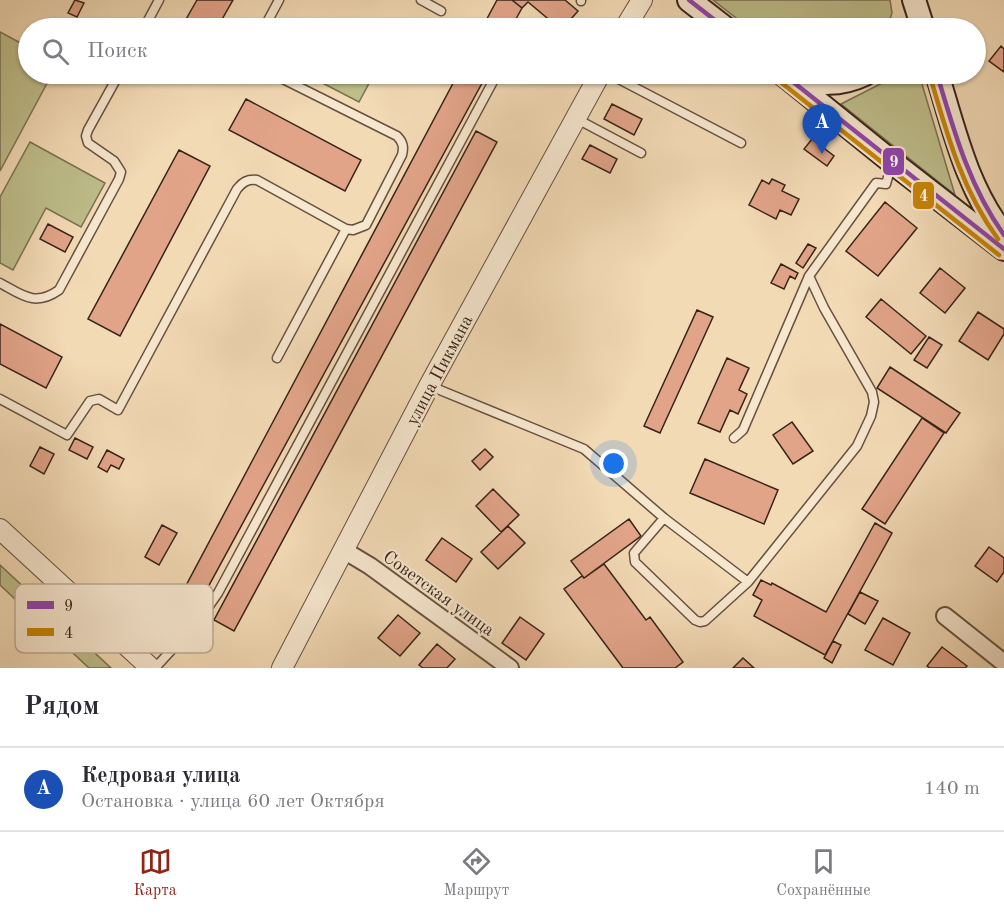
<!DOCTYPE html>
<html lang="ru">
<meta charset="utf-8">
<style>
:root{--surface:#fff;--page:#f2f2f3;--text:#2b2b33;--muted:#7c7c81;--line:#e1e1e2;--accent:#8f2418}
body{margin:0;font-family:"Old Standard TT",serif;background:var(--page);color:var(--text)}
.you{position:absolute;left:614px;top:464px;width:21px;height:21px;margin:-15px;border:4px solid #fff;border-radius:50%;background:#1a73e8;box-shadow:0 0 0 9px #1a73e833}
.badge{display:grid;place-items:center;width:39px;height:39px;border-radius:50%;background:var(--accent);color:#fff;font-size:20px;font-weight:700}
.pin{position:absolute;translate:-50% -50px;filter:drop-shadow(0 2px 3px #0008)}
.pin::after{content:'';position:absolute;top:32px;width:21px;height:18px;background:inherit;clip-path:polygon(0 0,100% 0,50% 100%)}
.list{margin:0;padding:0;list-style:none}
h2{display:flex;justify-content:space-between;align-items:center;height:78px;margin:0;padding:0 24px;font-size:26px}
h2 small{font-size:20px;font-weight:400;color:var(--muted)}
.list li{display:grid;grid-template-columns:39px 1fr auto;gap:18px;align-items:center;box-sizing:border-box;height:84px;padding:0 24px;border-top:2px solid var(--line)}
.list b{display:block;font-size:22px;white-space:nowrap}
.list p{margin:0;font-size:20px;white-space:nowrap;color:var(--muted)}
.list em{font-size:20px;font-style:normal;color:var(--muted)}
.icon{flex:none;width:33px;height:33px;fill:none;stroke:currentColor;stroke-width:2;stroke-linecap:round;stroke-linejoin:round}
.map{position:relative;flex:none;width:1004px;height:668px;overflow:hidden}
.search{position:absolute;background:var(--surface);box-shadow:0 2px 4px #0004;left:18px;right:18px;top:18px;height:66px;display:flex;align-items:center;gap:15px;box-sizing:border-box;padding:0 21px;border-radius:33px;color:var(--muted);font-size:22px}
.sheet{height:162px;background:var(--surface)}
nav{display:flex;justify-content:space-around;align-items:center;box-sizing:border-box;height:84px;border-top:2px solid var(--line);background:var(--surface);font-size:16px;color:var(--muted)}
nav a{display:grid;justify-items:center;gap:3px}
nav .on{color:var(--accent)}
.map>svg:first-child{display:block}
</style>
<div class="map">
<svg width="1004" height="668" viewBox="0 0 1004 668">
<rect width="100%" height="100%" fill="#f2dab5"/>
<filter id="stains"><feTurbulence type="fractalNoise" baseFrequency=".00333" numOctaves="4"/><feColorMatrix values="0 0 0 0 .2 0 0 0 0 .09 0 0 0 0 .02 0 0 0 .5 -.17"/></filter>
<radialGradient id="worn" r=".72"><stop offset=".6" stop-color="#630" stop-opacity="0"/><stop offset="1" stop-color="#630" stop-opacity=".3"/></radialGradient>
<path fill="#bebe8b" stroke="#7a7052" stroke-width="1.5" d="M713 0H890L892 13 887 28H749Z
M0 32 28 47V74H52L0 171Z
M305 74H374L359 102Z
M900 74H919L955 195 841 104Z
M30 142 105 183 81 227 46 208 13 270 0 263V197Z
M0 565 111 668H89L0 585Z"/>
<path fill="#e2a489" stroke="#372318" stroke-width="1.5" d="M75 0 84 3 77 17 68 13Z
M197 0H233L217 28H181Z
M497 0H512L522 8 511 28H482Z
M512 0H565L578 11 563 28H559L528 2 522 8Z
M1001 46 1004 49V72L989 61Z
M458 74H487L201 600 187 618 171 607 183 591Z
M246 99 361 160 345 191 229 130Z
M612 104 642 119 634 135 604 119Z
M476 131 497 142 234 631 214 620Z
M812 139 834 156 827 166 804 149Z
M590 145 617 159 610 173 582 159Z
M179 150 210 166 120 336 88 319Z
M772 179 785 185 782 191 799 199 791 215 780 210 776 219 749 205 762 180 769 184Z
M885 202 917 228 878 276 846 251Z
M48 224 73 237 65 252 40 239Z
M808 244 816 248 803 268 796 263Z
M781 264 798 273 795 279 790 276 784 289 771 283Z
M940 268 965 288 945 313 920 293Z
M881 299 926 336 911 354 866 317Z
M697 310 713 317 660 433 644 426Z
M978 312 1004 329V334L988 360 959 341Z
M0 324 62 357 46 388 0 364Z
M929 337 942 345 927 368 914 360Z
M727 358 749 368 739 390 747 394 738 414 730 410 720 432 698 423Z
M890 367 960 413 946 433 877 388Z
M922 418 944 433 885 524 862 509Z
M792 422 813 451 793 464 773 435Z
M75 438 93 447 87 459 69 450Z
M40 447 54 454 44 474 30 466Z
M485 449 493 457 480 470 472 461Z
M107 450 124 459 119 469 111 465 107 472 98 467Z
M705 459 778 490 764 524 690 493Z
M493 489 519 515 501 532 476 506Z
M629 519 641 536 584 578 571 561Z
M875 523 892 533 825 655 754 616 762 600 753 595 761 580 771 585 772 583 826 612Z
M162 525 177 533 159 565 145 557Z
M508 526 525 543 498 569 481 552Z
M442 538 472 559 456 582 426 560Z
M989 547 1004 558V572L997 582 975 566Z
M604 564 646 620 650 617 683 662 675 668H623L564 589 582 576 584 578Z
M860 592 878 601 865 624 848 614Z
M398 615 420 633 400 656 378 638Z
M520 617 544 634 526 660 502 643Z
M883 618 910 633 893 665 865 650Z
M833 641 841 645 832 663 824 658Z
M437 644 455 659 447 668H423L419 665Z
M942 647 967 666 965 668H930L927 666Z
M743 658 754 668H733Z"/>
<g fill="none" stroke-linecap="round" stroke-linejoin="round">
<defs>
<path id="service" d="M421 0 441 11
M581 0V1
M144 28 159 0
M264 28 279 0
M609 74 741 143
M575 118 641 153
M0 283C22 295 35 307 59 290L119 179 121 172 114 161 88 143 86 136 88 130 119 74
M277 358 346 229
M430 386 584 449 664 518 748 582
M0 399 67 435 90 401 99 399 118 410 237 189C243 182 247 179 257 180L346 229 353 230 366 225 402 155C404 147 403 142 397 136L273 74
M734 438 743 430 809 276 876 183 886 184 892 163
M664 518 634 553 635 562 695 620 700 622 705 621 748 582 857 446 871 416 874 402 872 392 824 308 809 276
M155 668 200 619 218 593 497 74"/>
<path id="minor" d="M345 551 370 566 510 668
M945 616 1004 663"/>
<path id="tertiary" d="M625 28 642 0
M0 529 151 668
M282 668 429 386 600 74"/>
<path id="secondary" d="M689 0 725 28
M914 0 923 28
M783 74 892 162 1004 249
M937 74C954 129 967 189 1004 235
M792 76C818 85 840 86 865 74"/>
</defs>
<use href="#service" stroke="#66513f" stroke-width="11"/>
<use href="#minor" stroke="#66513f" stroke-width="20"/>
<use href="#tertiary" stroke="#66513f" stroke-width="22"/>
<use href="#secondary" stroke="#372318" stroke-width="26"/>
<use href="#service" stroke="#f7e7cf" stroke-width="8"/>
<use href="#minor" stroke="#f7e7cf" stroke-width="16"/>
<use href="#tertiary" stroke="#f7e7cf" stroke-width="20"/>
<use href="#secondary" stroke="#f7e7cf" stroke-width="22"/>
<defs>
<path id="bus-1" d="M689 0 725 28
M783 74 1004 249
M937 74C954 131 969 186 1004 235"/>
<path id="bus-2" d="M930 76C947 134 962 190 998 239
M778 80 999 255"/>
</defs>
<use href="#bus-1" stroke="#f7e7cf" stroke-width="9"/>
<use href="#bus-2" stroke="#f7e7cf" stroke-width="9"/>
<use href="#bus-1" stroke="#8e44ad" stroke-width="4.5"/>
<use href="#bus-2" stroke="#c78506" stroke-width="4.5"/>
</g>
<g text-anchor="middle" stroke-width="4.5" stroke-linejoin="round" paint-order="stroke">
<g font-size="18" fill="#372318" stroke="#f7e7cf">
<text transform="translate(439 370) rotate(-62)" y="6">улица Пикмана</text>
<text transform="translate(439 593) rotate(36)" y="6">Советская улица</text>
</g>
</g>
<rect x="15" y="584" width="198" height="69" rx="9" fill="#f7e7cf" stroke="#bdac98" stroke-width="1.5"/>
<rect x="27" y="601" width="27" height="8" fill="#8e44ad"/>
<rect x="27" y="628" width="27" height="8" fill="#c78506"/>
<g font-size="16" fill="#372318">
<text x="64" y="611">9</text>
<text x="64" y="638">4</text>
</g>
<g stroke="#f7e7cf" stroke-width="2">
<rect x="882" y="147" width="23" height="29" rx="6" fill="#8e44ad"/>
<rect x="912" y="181" width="23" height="29" rx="6" fill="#c78506"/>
</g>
<g font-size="16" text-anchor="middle" font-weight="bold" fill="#fff">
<text x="894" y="167">9</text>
<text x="924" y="201">4</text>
</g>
<rect width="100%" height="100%" filter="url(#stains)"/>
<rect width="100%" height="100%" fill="url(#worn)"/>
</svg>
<div class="you"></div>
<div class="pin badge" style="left:822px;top:154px;background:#1a4fb4">A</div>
<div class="search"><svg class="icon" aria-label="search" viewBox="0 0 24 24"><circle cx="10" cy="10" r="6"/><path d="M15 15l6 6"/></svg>Поиск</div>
</div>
<section class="sheet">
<h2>Рядом<small></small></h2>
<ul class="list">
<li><span class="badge" style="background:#1a4fb4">A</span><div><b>Кедровая улица</b><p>Остановка · улица 60 лет Октября</p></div><em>140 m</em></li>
</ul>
</section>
<nav>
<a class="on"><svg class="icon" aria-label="map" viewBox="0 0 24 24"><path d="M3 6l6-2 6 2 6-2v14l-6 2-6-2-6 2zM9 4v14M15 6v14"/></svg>Карта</a>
<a><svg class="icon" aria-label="directions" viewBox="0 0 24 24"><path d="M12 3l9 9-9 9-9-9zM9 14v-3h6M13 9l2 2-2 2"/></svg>Маршрут</a>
<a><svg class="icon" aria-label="saved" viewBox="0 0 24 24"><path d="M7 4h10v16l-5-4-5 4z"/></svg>Сохранённые</a>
</nav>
